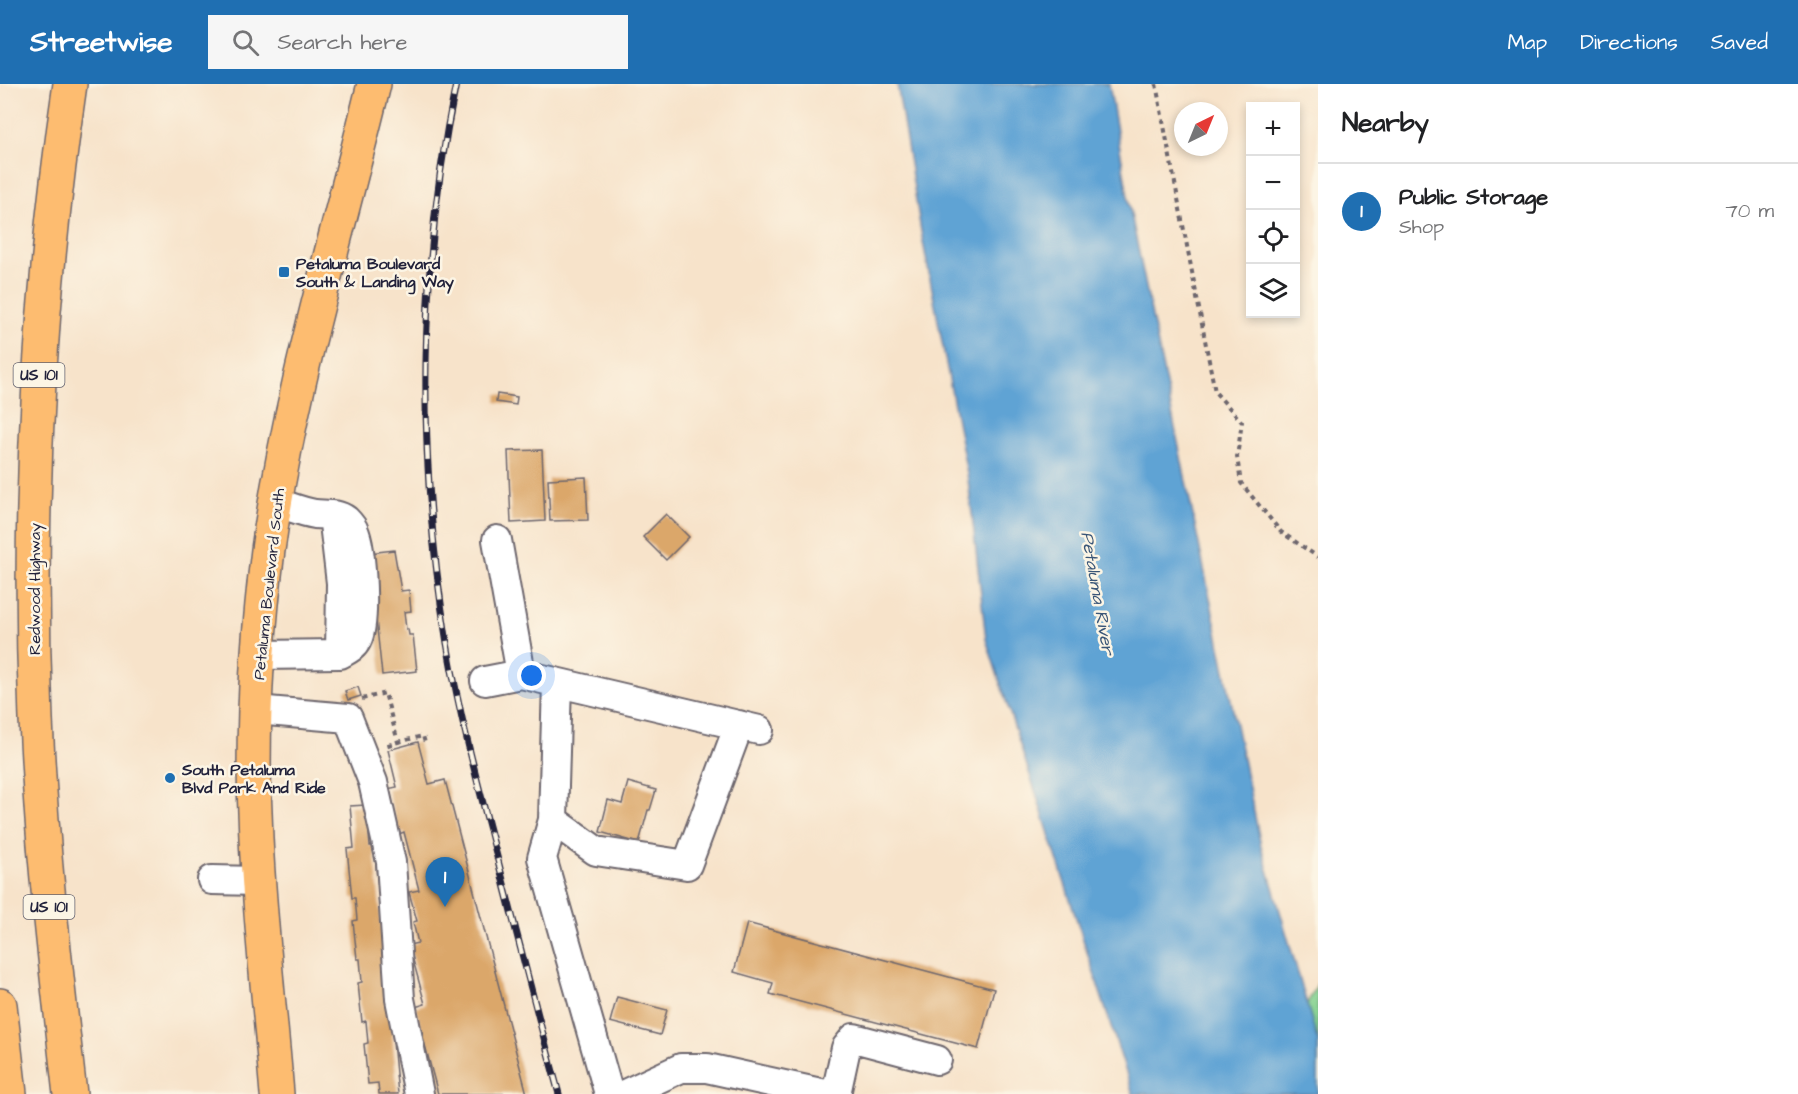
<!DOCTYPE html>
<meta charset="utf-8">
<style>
:root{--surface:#fff;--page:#f6f6f6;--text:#202124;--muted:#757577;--line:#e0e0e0;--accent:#1f6fb2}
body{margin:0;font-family:"Architects Daughter",sans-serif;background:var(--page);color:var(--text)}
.controls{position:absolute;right:18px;top:18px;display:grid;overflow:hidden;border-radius:0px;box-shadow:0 3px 9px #0003}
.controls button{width:54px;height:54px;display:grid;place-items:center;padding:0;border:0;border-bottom:2px solid var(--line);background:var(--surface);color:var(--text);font:30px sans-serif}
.compass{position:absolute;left:1174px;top:18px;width:54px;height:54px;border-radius:50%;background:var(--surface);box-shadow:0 3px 9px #0003;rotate:43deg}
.you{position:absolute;left:532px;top:592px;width:21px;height:21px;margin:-15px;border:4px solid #fff;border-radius:50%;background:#1a73e8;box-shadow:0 0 0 9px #1a73e833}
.badge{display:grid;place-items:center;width:39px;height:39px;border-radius:50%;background:var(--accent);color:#fff;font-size:20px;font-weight:700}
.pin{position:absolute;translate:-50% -50px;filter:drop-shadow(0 2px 3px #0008)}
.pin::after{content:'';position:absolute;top:32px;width:21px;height:18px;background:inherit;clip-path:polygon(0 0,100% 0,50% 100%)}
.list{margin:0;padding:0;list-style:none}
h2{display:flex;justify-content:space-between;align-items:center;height:78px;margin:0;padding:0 24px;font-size:26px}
h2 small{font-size:20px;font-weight:400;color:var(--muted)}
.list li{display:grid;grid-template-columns:39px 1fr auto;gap:18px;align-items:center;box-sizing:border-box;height:96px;padding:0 24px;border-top:2px solid var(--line)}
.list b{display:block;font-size:22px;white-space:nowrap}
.list p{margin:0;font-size:20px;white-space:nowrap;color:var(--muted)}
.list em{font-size:20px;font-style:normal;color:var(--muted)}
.icon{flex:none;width:33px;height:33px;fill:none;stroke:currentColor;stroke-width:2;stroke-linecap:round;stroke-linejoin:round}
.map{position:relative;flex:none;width:1318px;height:1010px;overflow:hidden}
header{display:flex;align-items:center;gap:36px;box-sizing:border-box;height:84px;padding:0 30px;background:var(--accent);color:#fff}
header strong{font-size:28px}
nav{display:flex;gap:33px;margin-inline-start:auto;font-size:21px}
.search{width:420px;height:54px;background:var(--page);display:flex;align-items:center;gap:15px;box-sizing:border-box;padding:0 21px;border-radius:0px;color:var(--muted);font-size:22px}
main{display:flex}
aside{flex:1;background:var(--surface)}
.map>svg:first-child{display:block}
</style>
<header>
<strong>Streetwise</strong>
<div class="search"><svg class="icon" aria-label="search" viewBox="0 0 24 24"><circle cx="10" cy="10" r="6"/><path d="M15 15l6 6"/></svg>Search here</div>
<nav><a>Map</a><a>Directions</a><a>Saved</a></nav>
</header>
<main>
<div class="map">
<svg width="1318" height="1010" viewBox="0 0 1318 1010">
<rect width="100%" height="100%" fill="#fcf5e5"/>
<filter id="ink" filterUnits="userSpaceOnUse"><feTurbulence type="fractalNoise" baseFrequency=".0167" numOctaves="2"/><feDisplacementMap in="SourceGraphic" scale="12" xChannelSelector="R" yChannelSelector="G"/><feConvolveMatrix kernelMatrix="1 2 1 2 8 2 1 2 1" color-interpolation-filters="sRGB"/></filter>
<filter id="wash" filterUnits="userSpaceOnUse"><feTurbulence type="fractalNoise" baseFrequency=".008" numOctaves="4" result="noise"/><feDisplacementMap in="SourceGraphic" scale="24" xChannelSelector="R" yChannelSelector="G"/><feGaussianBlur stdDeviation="1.35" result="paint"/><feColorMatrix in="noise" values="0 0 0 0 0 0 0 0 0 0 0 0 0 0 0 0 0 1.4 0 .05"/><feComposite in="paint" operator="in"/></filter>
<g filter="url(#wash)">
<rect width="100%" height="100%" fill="#f7e3ca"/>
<path fill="#85d291" stroke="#547a66" stroke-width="1.5" d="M1318 899V983L1301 931Z"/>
<path fill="#5fa3d4" stroke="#406288" stroke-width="1.5" d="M897 0H1109L1131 130 1261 762 1318 958V1010H1133L986 555 968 395 921 147Z"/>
<g id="blocks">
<path fill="#dba76b" d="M497 310 517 313 516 321 496 318Z
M542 366 545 437 511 439 508 367Z
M586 393 588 436 550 437 548 395Z
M666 430 689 453 666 476 643 453Z
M394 466 401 507 409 506 411 527 404 528 406 545H408L409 551H413L417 587 382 591 369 469Z
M358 603 361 612 348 616 345 607Z
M418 658 429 700 445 696 527 1010H438L415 923 425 920 409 861 418 859 413 838 417 837 409 808 419 806 404 748 399 750 387 705 397 703 388 666Z
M628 698 656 706 650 726H648L639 759 600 748 608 716 622 720Z
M366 721 370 762H374L398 1010H379L378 999 368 1000 364 960 368 959 366 937 362 938 358 899 362 898 360 875H357L353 837 357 836 355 814H352L347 765 354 764 350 722Z
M747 839 994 905 978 965 770 910 773 899 734 888Z
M617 913 667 926 660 951 610 938Z"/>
</g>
</g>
<g filter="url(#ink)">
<use href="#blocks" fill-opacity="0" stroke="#6d666d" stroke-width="1.5"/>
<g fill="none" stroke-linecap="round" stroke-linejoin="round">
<defs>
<path id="minor" d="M333 431 341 499 340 570
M258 571 340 570C347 566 353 564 357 556 366 540 362 464 354 447 353 444 349 439 346 436 337 429 326 431 315 430 302 428 288 422 275 418
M521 590 759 646
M485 597 521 590 497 456
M557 599 553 736 542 774 609 1010
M256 626 348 634 373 698 391 778 400 915 419 1010
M553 736 596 767 687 781 739 641
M212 796 258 797
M625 1010 681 984H707L825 1010
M836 1010 846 964 854 954 937 976"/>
<path id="major" d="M277 1010C270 925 260 839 256 754 251 658 256 561 268 466 289 310 337 154 374 0"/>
<path id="highway" d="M0 921 10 1010
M70 1010C56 885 41 760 36 635 27 422 39 210 70 0"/>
</defs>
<use href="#minor" stroke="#6d666d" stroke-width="32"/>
<use href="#major" stroke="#6d666d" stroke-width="36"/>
<use href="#highway" stroke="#6d666d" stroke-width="36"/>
<path stroke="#6d666d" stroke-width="4" stroke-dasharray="4.5 4.5" stroke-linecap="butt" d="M1156 0 1215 308 1242 338 1237 373 1241 399 1281 448 1318 473
M362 615 385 609 398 658 385 662
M398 658 423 652 425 659"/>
<use href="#minor" stroke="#fff" stroke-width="28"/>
<use href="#major" stroke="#fdbc70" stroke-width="33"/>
<use href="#highway" stroke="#fdbc70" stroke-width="33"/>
<defs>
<path id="rail" d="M456 0C418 179 417 379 447 559 459 629 477 697 495 765 516 847 537 929 559 1010"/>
</defs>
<use href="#rail" stroke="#22223b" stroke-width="7"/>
<use href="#rail" stroke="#fcf5e5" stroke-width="4.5" stroke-dasharray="14" stroke-linecap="butt"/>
</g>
</g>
<g fill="#1f6fb2" stroke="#fcf5e5" stroke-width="2">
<rect x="278" y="182" width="12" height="12" rx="3"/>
<circle cx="170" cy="694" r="6"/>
</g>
<g text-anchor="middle" stroke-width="5" stroke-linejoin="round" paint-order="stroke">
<g fill="#fcf5e5" stroke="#63616e" stroke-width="1.5">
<rect x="13.5" y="279" width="51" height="24" rx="4.5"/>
<rect x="23.5" y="811" width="51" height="24" rx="4.5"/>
</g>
<g font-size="15" font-weight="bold" fill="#22223b">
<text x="39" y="296">US 101</text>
<text x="49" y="828">US 101</text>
</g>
<g font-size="16" font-weight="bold" fill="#22223b" stroke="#fcf5e5" text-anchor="start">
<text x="296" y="185">Petaluma Boulevard<tspan x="296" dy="18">South &amp; Landing Way</tspan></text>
<text x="182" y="691">South Petaluma<tspan x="182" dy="18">Blvd Park And Ride</tspan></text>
</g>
<g font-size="16" fill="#22223b" stroke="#fcf5e5">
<text transform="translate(268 500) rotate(-84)" y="6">Petaluma Boulevard South</text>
<text transform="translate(34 505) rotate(-90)" y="6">Redwood Highway</text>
</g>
<g font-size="18" font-style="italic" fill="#3a5678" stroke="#fcf5e5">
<text transform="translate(1098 509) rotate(80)" y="6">Petaluma River</text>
</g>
</g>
</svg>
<div class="controls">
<button>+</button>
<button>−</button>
<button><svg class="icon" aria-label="locate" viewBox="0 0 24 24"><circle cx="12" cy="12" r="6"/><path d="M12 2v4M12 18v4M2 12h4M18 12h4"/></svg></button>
<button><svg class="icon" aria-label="layers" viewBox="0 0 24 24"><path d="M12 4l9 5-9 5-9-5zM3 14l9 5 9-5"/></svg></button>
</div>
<svg class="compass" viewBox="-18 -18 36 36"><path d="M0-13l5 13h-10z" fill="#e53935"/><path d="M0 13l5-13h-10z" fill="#757577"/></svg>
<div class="you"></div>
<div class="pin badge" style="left:445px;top:823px">1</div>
</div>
<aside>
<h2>Nearby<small></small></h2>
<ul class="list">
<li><span class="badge">1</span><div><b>Public Storage</b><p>Shop</p></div><em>70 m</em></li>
</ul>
</aside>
</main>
